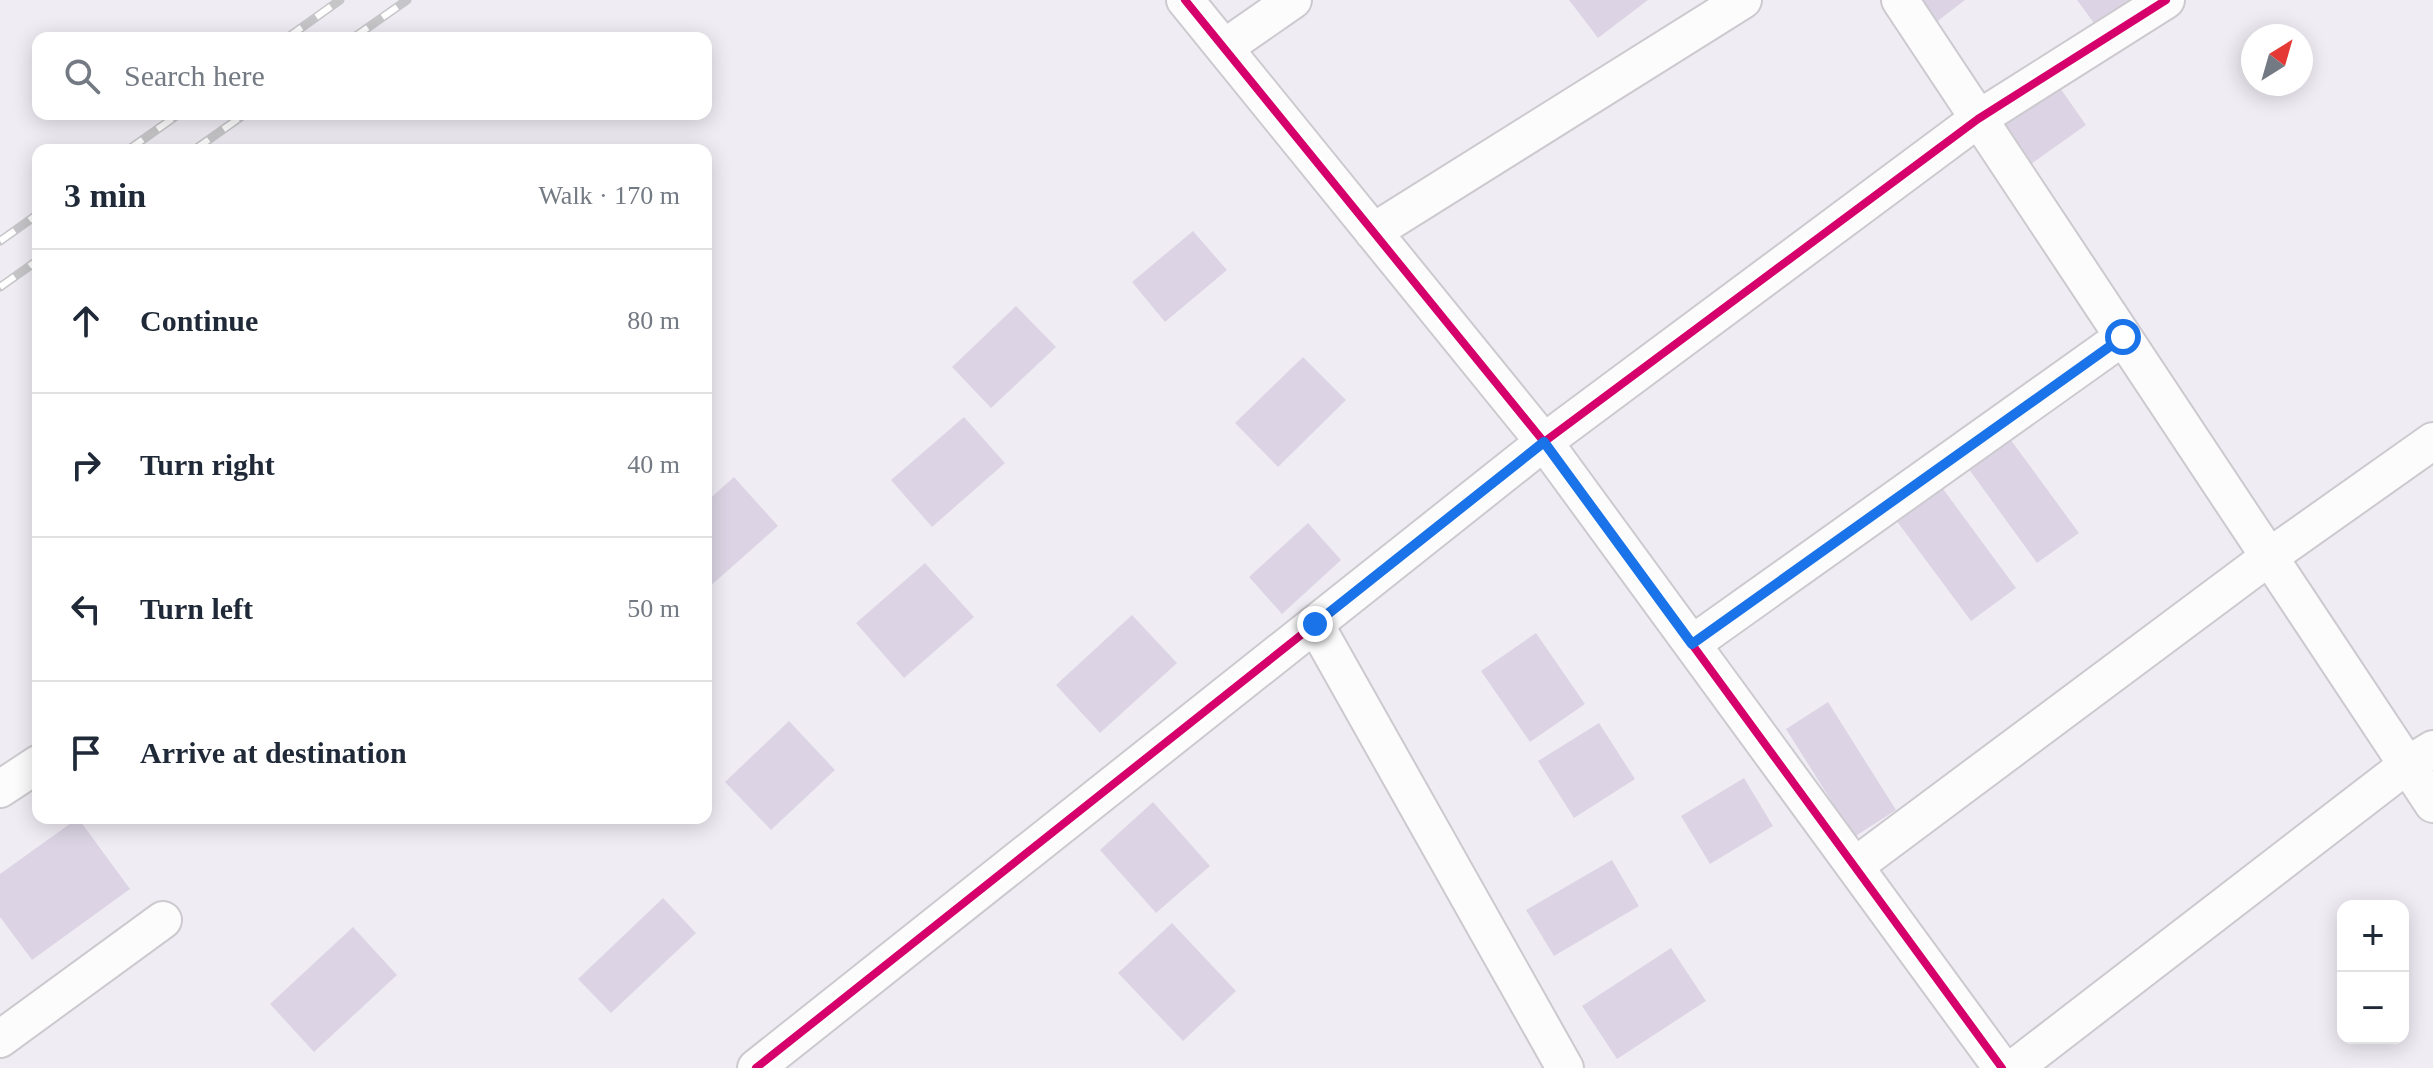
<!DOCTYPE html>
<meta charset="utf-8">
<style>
:root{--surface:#fff;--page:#f6f6f7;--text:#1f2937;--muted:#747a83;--line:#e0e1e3}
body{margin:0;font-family:"Times New Roman",serif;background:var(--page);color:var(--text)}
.controls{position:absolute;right:24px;bottom:24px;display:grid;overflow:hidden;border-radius:16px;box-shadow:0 4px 20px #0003}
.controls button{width:72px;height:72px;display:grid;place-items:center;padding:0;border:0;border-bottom:2px solid var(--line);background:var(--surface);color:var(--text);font:40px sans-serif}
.compass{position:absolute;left:2241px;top:24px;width:72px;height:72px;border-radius:50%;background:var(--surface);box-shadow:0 4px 20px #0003;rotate:37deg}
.stop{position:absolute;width:24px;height:24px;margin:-18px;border:6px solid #1a73e8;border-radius:50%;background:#fff}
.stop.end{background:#1a73e8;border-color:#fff;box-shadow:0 2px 8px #0008}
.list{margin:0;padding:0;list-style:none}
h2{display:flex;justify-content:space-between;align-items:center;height:104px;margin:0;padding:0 32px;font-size:34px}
h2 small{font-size:26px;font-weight:400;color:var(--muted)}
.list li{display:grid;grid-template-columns:52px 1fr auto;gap:24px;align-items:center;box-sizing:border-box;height:144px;padding:0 32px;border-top:2px solid var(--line)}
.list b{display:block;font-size:30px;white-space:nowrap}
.list em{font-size:26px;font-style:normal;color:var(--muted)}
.icon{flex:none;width:44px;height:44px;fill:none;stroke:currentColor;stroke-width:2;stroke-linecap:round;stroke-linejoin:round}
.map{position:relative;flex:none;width:2433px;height:1068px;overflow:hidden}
.search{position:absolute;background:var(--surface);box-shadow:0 4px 20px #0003;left:32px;top:32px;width:680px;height:88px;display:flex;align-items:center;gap:20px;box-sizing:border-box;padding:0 28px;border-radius:16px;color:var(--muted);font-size:30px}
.panel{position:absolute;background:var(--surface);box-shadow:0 4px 20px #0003;left:32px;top:144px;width:680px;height:680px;border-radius:16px}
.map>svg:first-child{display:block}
</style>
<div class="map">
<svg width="2433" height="1068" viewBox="0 0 2433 1068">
<rect width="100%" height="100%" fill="#f0ecf4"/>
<path fill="#dcd4e4" d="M1569 0H1648L1598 38Z
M1914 0H1965L1930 27Z
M2077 0H2134L2099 30Z
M2058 85 2086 125 2028 166 2000 126Z
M1193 231 1227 270 1165 322 1132 282Z
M1016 306 1056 347 991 408 952 367Z
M1303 357 1346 400 1278 467 1235 423Z
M964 417 1005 463 932 527 891 480Z
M2005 432 2079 533 2037 563 1963 461Z
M734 477 778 526 708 588 706 585V502Z
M1935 478 2016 588 1971 621 1890 512Z
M1308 523 1341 560 1282 614 1249 577Z
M925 563 974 617 904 678 856 623Z
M1132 615 1177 663 1100 733 1056 685Z
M1536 633 1585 704 1530 742 1481 671Z
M1828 702 1896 810 1854 837 1786 729Z
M789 721 835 770 771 830 725 782Z
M1599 723 1635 779 1574 818 1538 761Z
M1744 778 1773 826 1710 864 1681 816Z
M1153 802 1210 866 1156 913 1100 850Z
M78 818 130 889 32 960 0 917V874Z
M1612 860 1639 906 1554 956 1526 910Z
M663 898 696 933 611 1013 578 979Z
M1172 923 1236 991 1183 1041 1118 973Z
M353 927 397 975 314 1052 270 1004Z
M1671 948 1706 1001 1617 1059 1582 1006Z"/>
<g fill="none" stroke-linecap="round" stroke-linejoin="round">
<defs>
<path id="minor" d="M1185 0 1544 442 2002 1068
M1900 0 2433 804
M1224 48 1293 0
M1373 232 1743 0
M1315 624 1565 1068
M1692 644 2123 337
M0 789 38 764
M1855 866 2269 557 2433 441
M0 1039 163 920
M756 1068 1544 442 1978 119 2166 0
M2014 1068 2407 765 2433 749"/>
</defs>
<use href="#minor" stroke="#ccc9cf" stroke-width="40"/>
<use href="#minor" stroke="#fdfcfd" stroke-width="36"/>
<defs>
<path id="rail" d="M287 38 340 0
M353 38 407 0
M128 150 179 114
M194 150 245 114
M0 241 38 214
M0 287 38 260"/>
</defs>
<use href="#rail" stroke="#c6c5c8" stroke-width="9"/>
<use href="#rail" stroke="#fff" stroke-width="6" stroke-dasharray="18" stroke-linecap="butt"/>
<defs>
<path id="cycleway" d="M1185 0 1544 442 2002 1068
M756 1068 1544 442 1978 119 2166 0"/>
</defs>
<use href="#cycleway" stroke="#fff" stroke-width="13"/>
<use href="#cycleway" stroke="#d6006c" stroke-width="8"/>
</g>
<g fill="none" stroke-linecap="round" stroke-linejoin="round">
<path stroke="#1a73e8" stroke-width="10" d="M1315 624 1544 442 1692 644 2123 337"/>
</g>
</svg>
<div class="controls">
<button>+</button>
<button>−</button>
</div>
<svg class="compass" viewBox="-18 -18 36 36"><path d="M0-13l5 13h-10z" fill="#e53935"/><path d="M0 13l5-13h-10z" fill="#747a83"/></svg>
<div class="stop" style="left:2123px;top:337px"></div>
<div class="stop end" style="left:1315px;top:624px"></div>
<div class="search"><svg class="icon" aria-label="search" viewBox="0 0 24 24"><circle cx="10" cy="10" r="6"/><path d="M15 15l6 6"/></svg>Search here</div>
<section class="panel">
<h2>3 min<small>Walk · 170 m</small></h2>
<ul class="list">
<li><svg class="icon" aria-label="ahead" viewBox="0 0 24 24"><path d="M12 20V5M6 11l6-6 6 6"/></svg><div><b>Continue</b></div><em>80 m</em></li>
<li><svg class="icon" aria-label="right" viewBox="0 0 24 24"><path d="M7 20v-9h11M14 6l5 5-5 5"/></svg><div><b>Turn right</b></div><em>40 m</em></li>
<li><svg class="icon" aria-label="left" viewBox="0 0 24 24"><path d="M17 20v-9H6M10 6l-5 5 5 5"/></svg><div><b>Turn left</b></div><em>50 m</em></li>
<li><svg class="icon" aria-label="arrive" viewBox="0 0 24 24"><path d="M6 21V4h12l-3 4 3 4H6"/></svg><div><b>Arrive at destination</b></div></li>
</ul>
</section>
</div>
